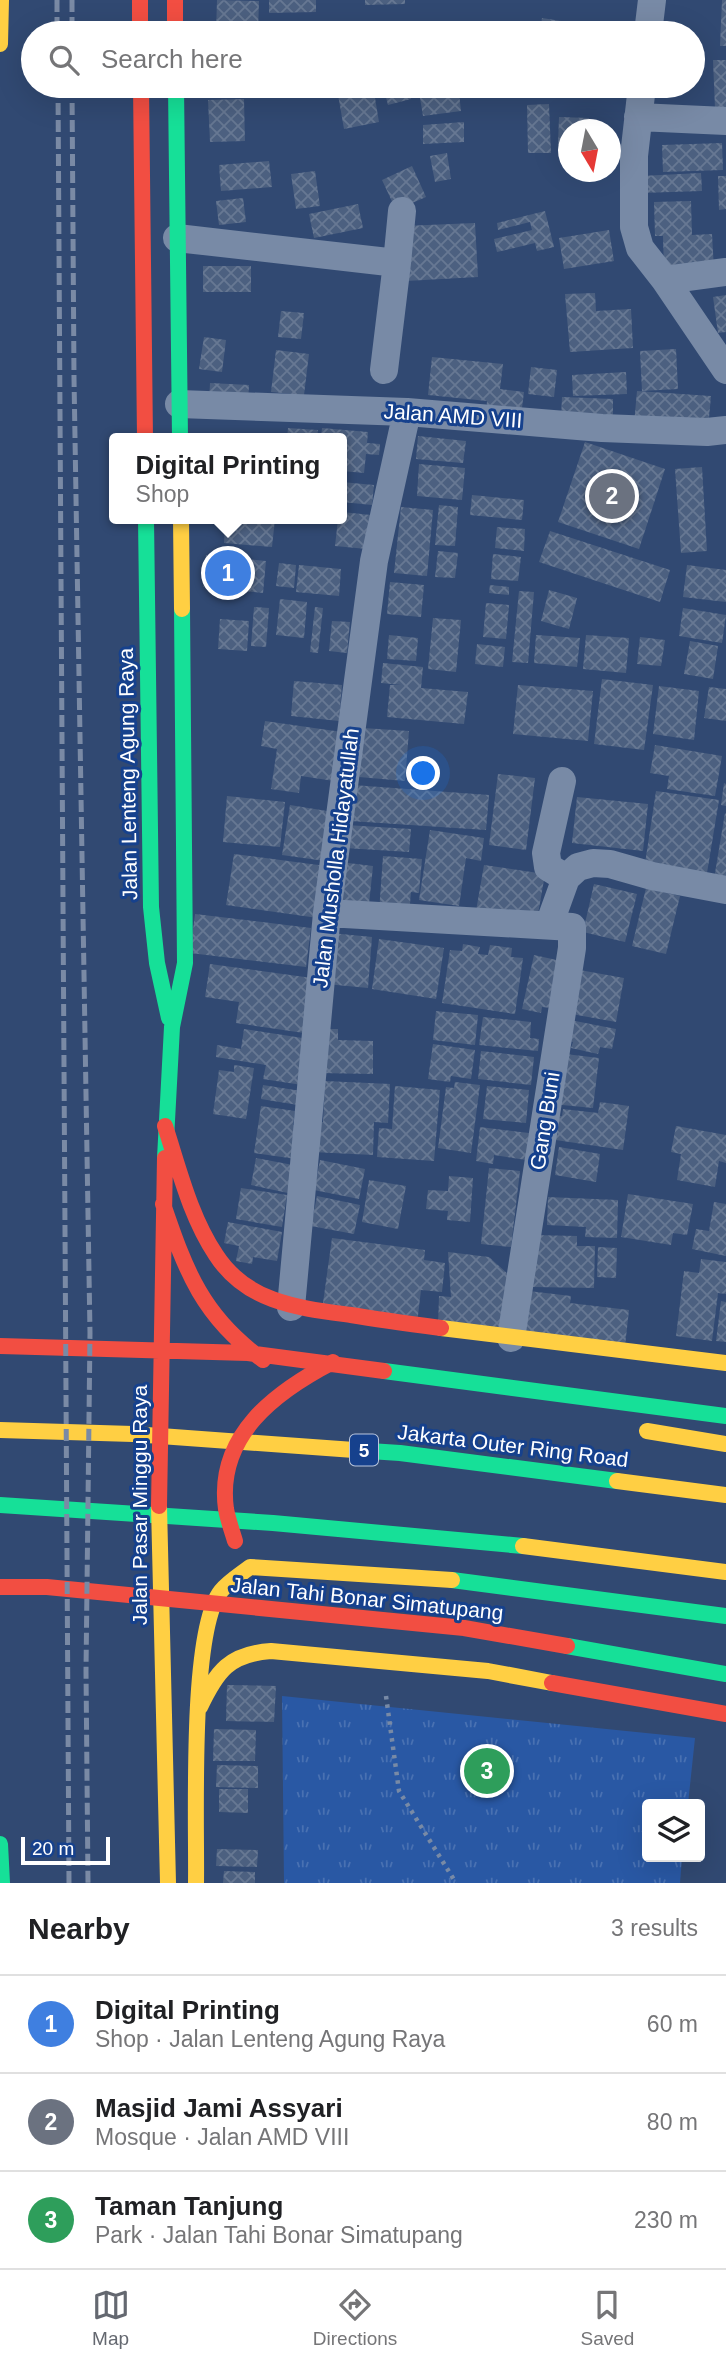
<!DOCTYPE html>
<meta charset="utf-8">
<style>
:root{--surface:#fff;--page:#f6f6f6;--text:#202124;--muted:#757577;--line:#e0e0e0;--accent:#646870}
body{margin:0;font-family:Arial,sans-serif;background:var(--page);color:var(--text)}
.controls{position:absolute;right:21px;bottom:21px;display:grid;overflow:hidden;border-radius:7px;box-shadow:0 7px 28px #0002}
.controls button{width:63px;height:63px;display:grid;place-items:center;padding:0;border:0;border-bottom:2px solid var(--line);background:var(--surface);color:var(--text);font:35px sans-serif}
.compass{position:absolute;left:558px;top:119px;width:63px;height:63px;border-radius:50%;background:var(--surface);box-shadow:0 7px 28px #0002;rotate:170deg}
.scale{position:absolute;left:21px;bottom:18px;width:89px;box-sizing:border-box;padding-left:7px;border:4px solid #fff;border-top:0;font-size:19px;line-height:24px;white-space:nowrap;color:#fff;-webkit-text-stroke:5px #16418d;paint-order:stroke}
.you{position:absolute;left:424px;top:774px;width:24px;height:24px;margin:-18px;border:5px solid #fff;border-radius:50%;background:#1a73e8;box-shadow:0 0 0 10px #1a73e833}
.badge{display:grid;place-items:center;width:46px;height:46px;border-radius:50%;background:var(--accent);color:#fff;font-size:23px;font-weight:700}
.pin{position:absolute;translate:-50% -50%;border:4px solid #fff;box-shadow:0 2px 7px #0006}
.popup{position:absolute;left:109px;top:433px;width:238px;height:91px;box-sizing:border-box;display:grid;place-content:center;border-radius:7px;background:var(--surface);filter:drop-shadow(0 2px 5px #0005);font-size:23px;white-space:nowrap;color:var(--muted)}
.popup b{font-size:26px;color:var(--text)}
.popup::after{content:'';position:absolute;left:50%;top:100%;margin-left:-14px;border:14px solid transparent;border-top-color:var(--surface)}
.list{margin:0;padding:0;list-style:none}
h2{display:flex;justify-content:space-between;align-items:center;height:91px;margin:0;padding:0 28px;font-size:30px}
h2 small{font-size:23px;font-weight:400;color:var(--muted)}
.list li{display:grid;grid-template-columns:46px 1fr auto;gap:21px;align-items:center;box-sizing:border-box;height:98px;padding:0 28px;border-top:2px solid var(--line)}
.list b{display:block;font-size:26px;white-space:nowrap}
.list p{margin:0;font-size:23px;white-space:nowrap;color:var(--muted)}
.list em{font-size:23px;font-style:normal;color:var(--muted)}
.icon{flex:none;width:38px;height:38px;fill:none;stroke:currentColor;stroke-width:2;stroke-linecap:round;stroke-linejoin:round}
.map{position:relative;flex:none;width:726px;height:1883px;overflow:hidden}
.search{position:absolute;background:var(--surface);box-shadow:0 7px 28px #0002;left:21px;right:21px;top:21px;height:77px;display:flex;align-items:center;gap:18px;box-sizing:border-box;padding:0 24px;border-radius:38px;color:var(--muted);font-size:26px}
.sheet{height:385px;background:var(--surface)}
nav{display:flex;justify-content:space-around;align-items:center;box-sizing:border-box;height:98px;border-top:2px solid var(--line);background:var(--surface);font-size:19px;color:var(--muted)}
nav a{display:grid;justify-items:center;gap:4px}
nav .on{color:var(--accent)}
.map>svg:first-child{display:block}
</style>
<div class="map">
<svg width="726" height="1883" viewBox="0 0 726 1883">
<defs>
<pattern id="grass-tufts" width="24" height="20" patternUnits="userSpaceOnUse" patternTransform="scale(1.75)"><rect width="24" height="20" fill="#2958a4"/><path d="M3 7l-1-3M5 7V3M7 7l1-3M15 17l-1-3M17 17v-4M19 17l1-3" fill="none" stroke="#4971b2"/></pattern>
<pattern id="building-cross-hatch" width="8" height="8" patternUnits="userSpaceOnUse" patternTransform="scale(1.75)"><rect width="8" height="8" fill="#4c6080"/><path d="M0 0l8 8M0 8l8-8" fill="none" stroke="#677893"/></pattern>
</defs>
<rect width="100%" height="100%" fill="#314972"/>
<path fill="url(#grass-tufts)" d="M282 1696 695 1738 688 1804H647V1857H682L680 1883H284Z"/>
<path fill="url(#building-cross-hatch)" d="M217 0 259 1 258 33H216Z
M269 0H316V12L269 13Z
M365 0H405V4L365 5Z
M722 0H726V46H720Z
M542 18 561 21 560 33H540Z
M464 23 495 25V33H464Z
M713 60H726V109H715Z
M209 86H251V91L209 93Z
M356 86H373L379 122 344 129 337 89Z
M383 86H407L411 99 388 105Z
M459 93 461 111 423 116 420 98Z
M244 99 245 141 210 142 208 100Z
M549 104 551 153H528L527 105Z
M559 117 589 118V130H568V145H558Z
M464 122V142L423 144V125Z
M722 143 723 170 663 172 662 145Z
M447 153 451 179 435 182 430 156Z
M269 161 272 187 221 191 219 165Z
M412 166 426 197 396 210 382 180Z
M315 171 320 206 296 209 291 174Z
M701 173 702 191 641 193 640 176Z
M718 176H726V209L719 210Z
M243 198 246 222 219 225 216 201Z
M691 201 692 235 712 234 714 269 664 271 663 236H655L654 202Z
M358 204 363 228 314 238 309 214Z
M545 211 554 247 537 251 535 243 497 252 494 239 532 230 530 222 498 230 497 223Z
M475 223 478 277 406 281 403 226Z
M609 230 614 261 564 269 559 238Z
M203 266H251V292H203Z
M595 293 596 311 631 309 633 348 570 352 565 294Z
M726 295V332L718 333 713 297Z
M281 311 304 313 301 339 278 337Z
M204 337 226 340 222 372 199 369Z
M676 349 678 389 642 391 640 351Z
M276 350 309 354 304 395 271 392Z
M432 357 503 364 500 389 524 392 521 416 486 412 487 401 428 395Z
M531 367 557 370 554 397 528 394Z
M626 372 627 394 573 396 572 375Z
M210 383 249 385 248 404 209 402Z
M637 391 711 396 708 429 634 424Z
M562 397 613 399V420L561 418Z
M288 428 318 430 317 438H287Z
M322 428 368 432 367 443 380 444 379 455 366 454 364 473 342 471V438H321Z
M216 433 248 436V438H216Z
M418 436 466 441 463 463 416 459Z
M585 442 665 469 639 549 558 522Z
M419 464 465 468 462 500 417 496Z
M702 467 707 551 681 553 675 469Z
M342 482 374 485 372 505 342 502Z
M472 495 524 500 522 520 470 515Z
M439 505 458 507 455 546 435 545Z
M401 507 433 510 427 576 394 573Z
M342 512 371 515 367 549 335 546 338 519H342Z
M239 519H275L272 547 224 543 225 524 238 525Z
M497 527 525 529 524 551 495 548Z
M550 531 670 570 660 602 539 562Z
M438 551 458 553 455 578 435 577Z
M493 554 521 557 518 581 491 579Z
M206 555 266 561 263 593 203 587Z
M279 563 296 565 294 588 276 586Z
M299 565 341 569 339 596 296 592Z
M687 565 726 570V602L683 597Z
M390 582 424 585 421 617 387 614Z
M490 585 509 587V595L489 593Z
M549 590 577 598 569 629 541 621Z
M519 591 534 592 528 663 512 662Z
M280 599 307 602 304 638 276 635Z
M486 603 509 605 506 639 483 637Z
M254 607 269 608 266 647 251 646Z
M315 607 323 608 318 653 310 652Z
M683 608 726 615 722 643 679 636Z
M433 618 461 620 456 672 428 669Z
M220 619 249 621 247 651 218 649Z
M332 621 350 622 347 653 329 651Z
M389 635 418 638 416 661 387 659Z
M536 635 580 638 577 667 534 663Z
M586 635 629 638 626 673 583 669Z
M640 637 665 640 661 666 637 664Z
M690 641 718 646 713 679 684 674Z
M477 644 505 647 503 667 475 664Z
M383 663 423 667 421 688 468 692 464 724 387 717 390 685H401L381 683Z
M602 679 653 685 644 750 594 744Z
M294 681 342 685 339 721 291 716Z
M518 685 593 691 588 741 513 734Z
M659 686 699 691 694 740 653 734Z
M709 687 726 689V721L704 718Z
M265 721 342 732 334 781 301 776 299 793 271 789 277 749 261 746Z
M363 728 409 731 405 781 359 777Z
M655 745 722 756 715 796 667 789 669 776 650 773Z
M498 774 535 778 526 850 489 845Z
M724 783 726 784V806L721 805Z
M353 785 489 795 486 830 350 821Z
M656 791 719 800 706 879 644 870Z
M227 796 285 802 280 847 223 842Z
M577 797 648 804 643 851 572 843Z
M290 805 333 812 325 861 282 855Z
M725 813 726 814V887L713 885Z
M346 825 411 829 409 852 345 848Z
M430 830 484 838 481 861 466 858 459 906 419 900Z
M234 854 326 866 318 918 226 905Z
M383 856 422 859 419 893 411 892 409 915 379 912Z
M340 862 373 866 368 914 334 910Z
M484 865 545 874 537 920 476 911Z
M594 884 637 894 625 942 583 932Z
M646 888 680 896 666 954 632 946Z
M195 914 311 928 306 967 190 953Z
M331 933 372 937 368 988 326 984Z
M379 939 444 948 436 999 372 989Z
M463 944 480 947 478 954 488 955 490 945 512 948 511 957 523 958 515 1014 442 1003 450 950 462 951Z
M534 955 561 961 551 1008 542 1007 541 1013 522 1009Z
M210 964 312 978 304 1033 236 1023 239 1002 205 997Z
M574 969 624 978 616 1022 566 1013Z
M436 1011 478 1015 475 1045 433 1040Z
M483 1017 531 1022 530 1038 539 1039 538 1051 479 1045Z
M565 1019 616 1029 612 1049 600 1047 598 1054 571 1048 573 1042 561 1040Z
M244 1029 309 1039 302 1085 263 1079 266 1065 216 1057 217 1045 241 1049Z
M317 1029H338V1040L373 1041V1074L317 1073Z
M433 1044 475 1050 471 1079 451 1076 450 1082 428 1079Z
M481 1051 534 1057 531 1085 478 1079Z
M557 1053 599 1058 593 1108 552 1104Z
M234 1065 254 1068 246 1119 213 1114 219 1070 234 1072Z
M325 1081 390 1084 388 1123 374 1122 373 1155 312 1152 313 1122H323Z
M455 1082 480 1085 471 1153 438 1148 446 1087 454 1088Z
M263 1085 301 1091 298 1105 261 1099Z
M395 1086 440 1090 434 1161 377 1157 379 1128 392 1129Z
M487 1086 529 1090 526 1123 483 1119Z
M600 1102 629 1106 623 1150 549 1139 553 1115 562 1116 563 1109 598 1113Z
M261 1106 295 1111 293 1125 300 1126 296 1159 254 1153Z
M676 1126 726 1135V1163L719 1161 715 1187 677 1180 681 1154 671 1152Z
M480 1127 529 1133 526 1160 494 1155 493 1164 476 1161Z
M559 1147 600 1154 596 1182 555 1175Z
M256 1158 293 1165 288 1193 251 1185Z
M320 1160 365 1169 359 1199 314 1190Z
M489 1168 520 1171 511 1247 481 1244Z
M449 1176 473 1178 470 1222 447 1220 448 1211 426 1209 428 1190 448 1191Z
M369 1180 406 1186 398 1229 362 1222Z
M241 1188 287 1195 282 1227 236 1219Z
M628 1194 693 1204 687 1235 673 1233 671 1245 621 1237Z
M317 1196 360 1205 354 1234 311 1226Z
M548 1197 618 1200 617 1238 585 1237 586 1227 547 1225Z
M714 1202 726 1204V1256L692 1249 696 1229 709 1231Z
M228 1222 282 1232 277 1261 253 1257 252 1264 236 1261 239 1246 224 1243Z
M533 1235 577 1236V1246H595L594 1288 532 1287Z
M332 1238 425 1250 424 1260 445 1263 442 1292 421 1290 417 1324 322 1310Z
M598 1247 617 1248 616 1278 597 1277Z
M448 1252 489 1257 509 1275 503 1333 438 1326 439 1296 451 1297Z
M701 1259 726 1262V1294L718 1293 712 1341 676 1336 684 1271 699 1273Z
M520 1290 571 1296 570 1303 629 1310 625 1346 515 1334Z
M721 1301 726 1302V1342L716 1341Z
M227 1685 276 1686 274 1722 226 1721Z
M214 1729 256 1730 255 1761H213Z
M217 1765 258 1766V1788L216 1787Z
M219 1789H248V1813L219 1812Z
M217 1849 258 1850 257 1867 216 1866Z
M224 1871 255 1872V1883H223Z"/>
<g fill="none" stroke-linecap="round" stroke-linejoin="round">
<path stroke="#788aa6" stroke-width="4.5" stroke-dasharray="3.5 5" stroke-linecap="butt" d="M386 1696 399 1791 456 1883"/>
<path stroke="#788aa6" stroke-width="28" d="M648 33 652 0
M642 86 634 156V227L640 248 665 280 726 370
M638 117 726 121
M177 238 397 263 384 370
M397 263 402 211
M665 280 726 272
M179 404 407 412 602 428 707 432 726 430
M562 781 546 853 548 867 566 878
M327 913 572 927V948L511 1338
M549 925 566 878 578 867 593 863 610 864 652 876 726 890
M291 1307 327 913 374 561 407 412"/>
<path stroke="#16e098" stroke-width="16" d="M176 86 180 438
M146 519 151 907 157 963 169 1018
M165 1158 172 1027 185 963 182 609
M384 1371 726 1416
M354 1450 400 1453 617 1481
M0 1505 273 1523 523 1546
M452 1580 726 1616
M567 1646 726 1674
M0 1844 2 1883"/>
<path stroke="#ffcf43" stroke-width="16" d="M0 44 1 0
M181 519 182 609
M441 1328 726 1363
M0 1430 133 1434 354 1450
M647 1431 726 1444
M617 1481 726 1495
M159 1506 168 1883
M523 1546 726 1572
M200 1707C217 1671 229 1654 271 1651L488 1671 552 1683
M196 1883C197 1825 189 1631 221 1591 228 1582 241 1574 250 1567L452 1580"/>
<path stroke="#f24e42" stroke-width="16" d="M140 0V33
M175 0V33
M141 86 145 438
M165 1126C179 1169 190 1216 216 1255 247 1303 299 1308 351 1315 381 1320 411 1324 441 1328
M163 1204C186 1272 203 1317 263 1360
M0 1346 248 1353 384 1371
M159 1506 165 1158
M235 1541C232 1531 228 1520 226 1509 216 1436 275 1392 333 1362
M0 1587H47L464 1628 567 1646
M552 1683 726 1714"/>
<path stroke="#7a8aa5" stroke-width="5" stroke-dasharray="12 5" stroke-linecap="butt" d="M57 0V33
M72 0V33
M58 86 69 1883
M72 86 74 378 90 1333 86 1671 88 1883"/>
</g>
<g text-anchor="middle" stroke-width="6" stroke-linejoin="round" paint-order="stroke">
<rect fill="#16418d" stroke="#b9c6dd" stroke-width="2" x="350" y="1434.5" width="28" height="31" rx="5"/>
<g font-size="19" font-weight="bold" fill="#fff">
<text x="364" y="1457">5</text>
</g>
<g font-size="21" fill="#fff" stroke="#16418d">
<text transform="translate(453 416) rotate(4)" y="7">Jalan AMD VIII</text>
<text transform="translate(128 774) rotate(-91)" y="7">Jalan Lenteng Agung Raya</text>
<text transform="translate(336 858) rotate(-83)" y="7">Jalan Musholla Hidayatullah</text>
<text transform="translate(545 1121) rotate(-81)" y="7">Gang Buni</text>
<text transform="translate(513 1446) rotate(7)" y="7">Jakarta Outer Ring Road</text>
<text transform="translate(140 1505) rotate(-90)" y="7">Jalan Pasar Minggu Raya</text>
<text transform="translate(367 1599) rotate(6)" y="7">Jalan Tahi Bonar Simatupang</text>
</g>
</g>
</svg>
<div class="controls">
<button><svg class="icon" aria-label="layers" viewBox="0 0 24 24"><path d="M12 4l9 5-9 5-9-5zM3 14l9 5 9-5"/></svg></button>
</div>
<svg class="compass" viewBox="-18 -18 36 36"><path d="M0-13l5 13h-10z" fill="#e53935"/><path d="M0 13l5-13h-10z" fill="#757577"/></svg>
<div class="scale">20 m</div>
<div class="you"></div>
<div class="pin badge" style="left:228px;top:573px;background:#3f7fe0">1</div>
<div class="popup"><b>Digital Printing</b>Shop</div>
<div class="pin badge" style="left:612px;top:496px;background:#6b7280">2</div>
<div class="pin badge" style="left:487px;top:1771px;background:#2e9e5b">3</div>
<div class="search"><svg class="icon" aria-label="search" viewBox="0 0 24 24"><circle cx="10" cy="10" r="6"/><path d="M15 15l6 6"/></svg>Search here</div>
</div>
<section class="sheet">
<h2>Nearby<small>3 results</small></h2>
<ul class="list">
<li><span class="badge" style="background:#3f7fe0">1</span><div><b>Digital Printing</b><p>Shop · Jalan Lenteng Agung Raya</p></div><em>60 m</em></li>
<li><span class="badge" style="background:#6b7280">2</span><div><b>Masjid Jami Assyari</b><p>Mosque · Jalan AMD VIII</p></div><em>80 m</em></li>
<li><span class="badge" style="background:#2e9e5b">3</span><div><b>Taman Tanjung</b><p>Park · Jalan Tahi Bonar Simatupang</p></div><em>230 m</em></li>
</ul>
</section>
<nav>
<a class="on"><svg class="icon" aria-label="map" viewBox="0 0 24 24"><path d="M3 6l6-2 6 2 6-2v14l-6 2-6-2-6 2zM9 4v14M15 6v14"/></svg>Map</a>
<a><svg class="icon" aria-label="directions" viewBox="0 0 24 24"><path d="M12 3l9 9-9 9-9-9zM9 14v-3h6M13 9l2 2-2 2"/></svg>Directions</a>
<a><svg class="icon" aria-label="saved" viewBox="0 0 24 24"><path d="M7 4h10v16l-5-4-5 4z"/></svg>Saved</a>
</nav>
